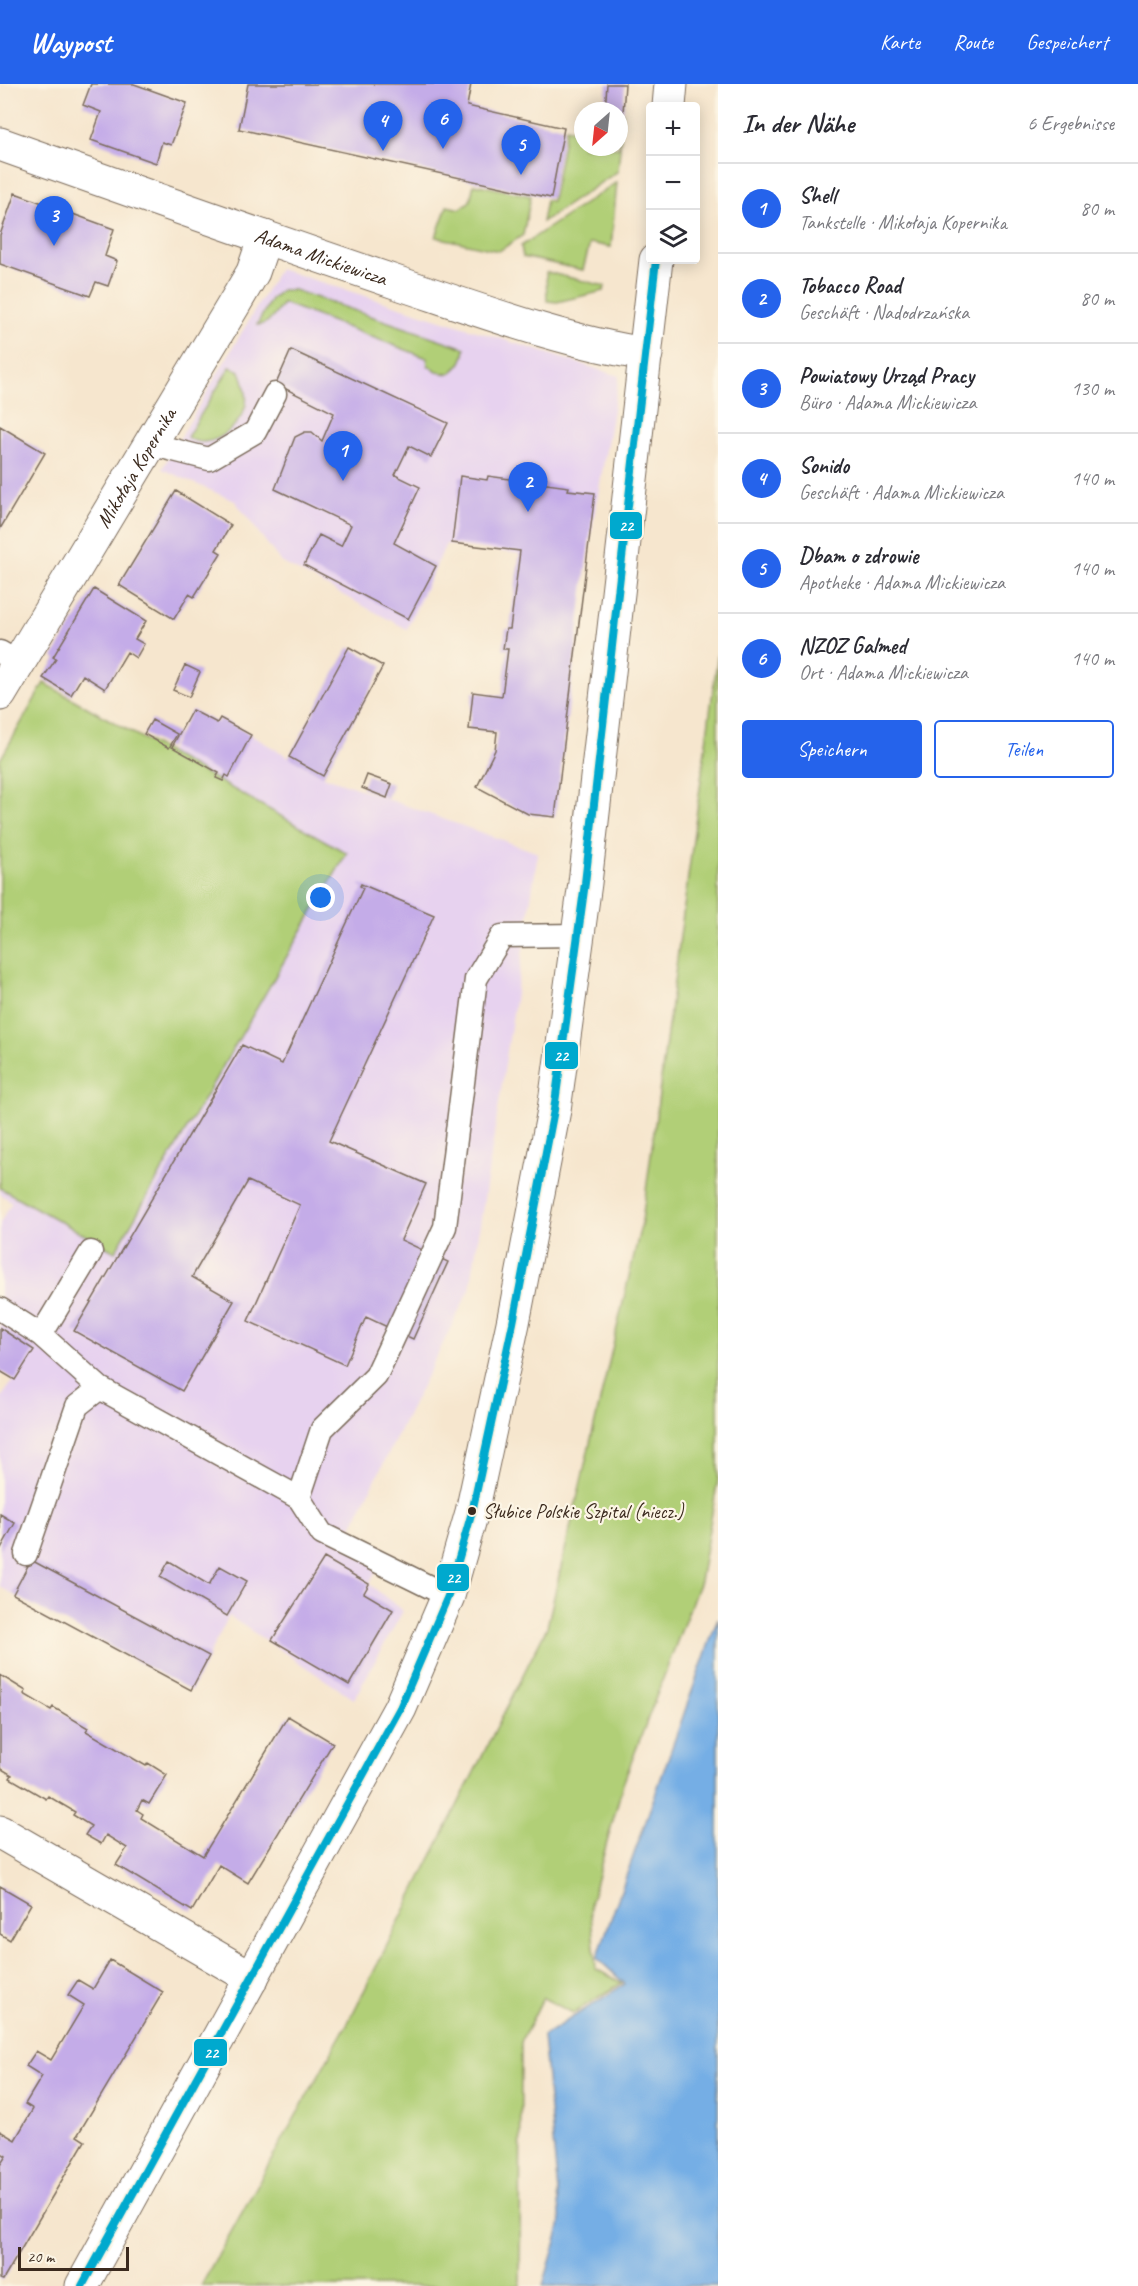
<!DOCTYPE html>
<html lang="de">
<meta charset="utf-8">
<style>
:root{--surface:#fff;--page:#f7f7f7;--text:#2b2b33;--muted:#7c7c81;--line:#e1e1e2;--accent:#2563eb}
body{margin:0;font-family:Caveat,sans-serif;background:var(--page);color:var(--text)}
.controls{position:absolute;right:18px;top:18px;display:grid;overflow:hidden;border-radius:6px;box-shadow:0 3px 15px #0003}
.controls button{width:54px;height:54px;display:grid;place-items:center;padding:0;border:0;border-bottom:2px solid var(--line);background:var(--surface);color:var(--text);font:30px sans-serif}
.compass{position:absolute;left:574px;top:18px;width:54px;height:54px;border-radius:50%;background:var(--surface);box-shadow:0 3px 15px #0003;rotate:207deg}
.scale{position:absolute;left:18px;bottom:15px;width:111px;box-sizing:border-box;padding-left:6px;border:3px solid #3b2a1e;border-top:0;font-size:16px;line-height:21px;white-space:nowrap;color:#3b2a1e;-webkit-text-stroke:4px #fcf5e5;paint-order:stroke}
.you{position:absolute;left:321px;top:814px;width:21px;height:21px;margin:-15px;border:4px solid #fff;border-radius:50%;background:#1a73e8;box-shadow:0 0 0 9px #1a73e833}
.badge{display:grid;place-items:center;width:39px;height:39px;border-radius:50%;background:var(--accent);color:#fff;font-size:20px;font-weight:700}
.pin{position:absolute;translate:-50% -50px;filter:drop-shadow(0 2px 3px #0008)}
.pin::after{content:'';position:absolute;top:32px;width:21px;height:18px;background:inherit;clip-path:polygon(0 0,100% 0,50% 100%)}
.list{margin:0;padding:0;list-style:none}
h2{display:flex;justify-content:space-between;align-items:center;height:78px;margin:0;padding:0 24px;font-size:26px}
h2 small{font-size:20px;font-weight:400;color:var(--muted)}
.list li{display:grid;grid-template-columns:39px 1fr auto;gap:18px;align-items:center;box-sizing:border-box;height:90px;padding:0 24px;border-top:2px solid var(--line)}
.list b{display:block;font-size:22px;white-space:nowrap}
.list p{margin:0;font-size:20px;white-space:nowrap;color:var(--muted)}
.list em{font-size:20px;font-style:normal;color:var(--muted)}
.actions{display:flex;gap:12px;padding:18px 24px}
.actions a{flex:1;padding:14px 0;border:2px solid var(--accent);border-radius:6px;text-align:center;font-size:21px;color:var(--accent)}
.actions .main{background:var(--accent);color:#fff}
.icon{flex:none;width:33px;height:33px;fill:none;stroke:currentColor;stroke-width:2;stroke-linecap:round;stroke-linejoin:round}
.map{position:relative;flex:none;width:718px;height:2202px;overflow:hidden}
header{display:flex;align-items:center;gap:36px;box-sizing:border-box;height:84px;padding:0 30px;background:var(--accent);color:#fff}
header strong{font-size:28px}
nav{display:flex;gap:33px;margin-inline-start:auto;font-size:21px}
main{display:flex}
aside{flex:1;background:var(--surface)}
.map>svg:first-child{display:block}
</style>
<header>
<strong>Waypost</strong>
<nav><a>Karte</a><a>Route</a><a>Gespeichert</a></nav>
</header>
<main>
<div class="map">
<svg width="718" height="2202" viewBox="0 0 718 2202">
<rect width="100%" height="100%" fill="#fcf5e5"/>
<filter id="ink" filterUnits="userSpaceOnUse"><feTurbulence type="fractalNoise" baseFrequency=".0167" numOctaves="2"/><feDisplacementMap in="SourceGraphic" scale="12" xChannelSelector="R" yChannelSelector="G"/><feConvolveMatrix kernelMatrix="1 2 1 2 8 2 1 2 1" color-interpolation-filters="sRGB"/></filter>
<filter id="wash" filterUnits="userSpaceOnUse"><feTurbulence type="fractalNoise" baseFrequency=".008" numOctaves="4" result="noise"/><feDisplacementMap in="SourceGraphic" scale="24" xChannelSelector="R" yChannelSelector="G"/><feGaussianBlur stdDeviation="1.35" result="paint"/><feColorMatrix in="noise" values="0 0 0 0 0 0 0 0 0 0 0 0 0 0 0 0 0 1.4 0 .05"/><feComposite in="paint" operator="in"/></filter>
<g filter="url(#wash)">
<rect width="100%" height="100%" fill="#f6e6ce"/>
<path fill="#e7d2ef" d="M279 185 619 292 586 479 446 460 407 545 281 478 235 417 162 385Z
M44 599 168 669 192 626 217 639 220 634 323 692 538 769 470 1205 349 1449 387 1469 369 1500 403 1527 354 1615 229 1532 191 1606 0 1503V1315L14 1296 0 1287V1139L12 1118 0 1110V676Z"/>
<path fill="#b1cf77" stroke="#767c4a" stroke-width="1.5" d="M619 29H623L618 87 542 138 546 116 552 117 566 44 583 48V63H619Z
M617 98 611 163 590 159 583 186 523 173 521 162Z
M474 100 531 112 523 151 499 167 436 153 447 122 460 125 470 117Z
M546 188 605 202 604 207 557 218 547 217Z
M282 206H294L465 264C464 277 459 283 449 290L437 288 428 281 427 274 283 219C275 230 271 240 257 241L271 215Z
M230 283 240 287C244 297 248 309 246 320 241 343 210 369 187 353Z
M718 569V1395L700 1497 623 1700 590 1820 596 1885 622 1899 573 1929 543 1914 521 1958 520 2202H201L351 1933 547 1543 642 1137Z
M44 599 347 769 115 1168 0 1104V676Z"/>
<path fill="#74aee5" stroke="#586c82" stroke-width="1.5" d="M718 1534V2202H543L561 2140 543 1952 625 1900 597 1874Z"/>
<g id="blocks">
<path fill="#c4ace8" d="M91 0H134L187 19 171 61 162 58 156 79 91 56 101 28 83 21Z
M248 0H471L467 22 564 44 551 114 239 45Z
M607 0H625L623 29H619V27H605Z
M15 109 114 145 105 172 117 177 108 202 96 198 90 212 0 180V151Z
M291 266 448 339 431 373 409 362 395 391 420 403 394 459 436 482 408 535 304 481 319 451 341 462 351 441 275 405 295 353 305 348H312L322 357 334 329 276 300Z
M0 342 45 369 0 445Z
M460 392 487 396 488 392 569 403 568 406 595 409 555 733 528 730 477 703 495 666 497 648 469 645 473 608 502 612 508 565H503L506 545H510L520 467 452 459Z
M176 407 231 441 216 466 221 469 194 513 189 510 174 535 119 501Z
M94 505 146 537 135 555 144 560 136 574 127 568 105 605 83 591 71 611 43 594 56 575 53 573Z
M349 563 383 582 323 692 289 673Z
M185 581 200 588 189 613 173 606Z
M192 626 217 639 220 634 251 651 229 693 226 691 223 697 216 694 219 689 172 663Z
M152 636 177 650 169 664 144 650Z
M367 691 392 700 387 714 362 704Z
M361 800 434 831 329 1057 426 1100 401 1156 448 1178 413 1255 366 1233 345 1281 248 1237 300 1121 248 1097 192 1193 234 1217 182 1307 74 1247 242 961 282 980 363 804 360 802Z
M0 1244 34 1266 15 1296 0 1287Z
M0 1430 15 1439 0 1466Z
M324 1474 369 1500 364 1509 393 1526 349 1601 272 1556Z
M31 1476 209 1572 191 1606 13 1510Z
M169 1477 209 1501 220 1482 247 1497 227 1532 160 1493Z
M0 1591 26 1607 24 1610 51 1626 53 1623 88 1644 86 1647 146 1682 148 1679 167 1691 149 1720 142 1716 137 1726 143 1730 141 1734 203 1772 288 1632 333 1659 248 1799 219 1781 192 1827 116 1781 127 1764 106 1751 101 1760 85 1751 91 1742 73 1731 75 1728 48 1712 46 1715 10 1694 12 1691 0 1684Z
M0 1802 31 1820 10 1856 0 1850Z
M110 1876 163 1908 77 2052 85 2057 3 2196 0 2195V2081L6 2072 0 2068V2047L15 2056 33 2025 25 2020 42 1992 26 1982 36 1967 51 1976 84 1921 68 1911 78 1896 93 1905Z"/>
</g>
</g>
<g filter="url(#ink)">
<use href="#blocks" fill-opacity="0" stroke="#7c6c5c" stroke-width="1.5"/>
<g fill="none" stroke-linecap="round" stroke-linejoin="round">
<defs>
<path id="service" d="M150 360 209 375 255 348 275 310
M0 568 19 579
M0 1225 41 1251 100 1304 299 1414 322 1450 448 1512
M41 1251 91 1168
M299 1414 322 1345 376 1292 445 1143 476 895 502 852 578 851
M26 1470 77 1322 100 1304"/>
<g id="minor">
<path d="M669 22 671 0"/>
<path id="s1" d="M0 60C132 107 265 154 398 199 476 225 565 258 646 270"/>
<path id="s2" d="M0 610 233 222 253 188 265 153"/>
<path d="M0 1748 252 1894"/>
<path d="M82 2202 400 1624 448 1512 472 1428 513 1239 554 1026 585 799 656 176"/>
</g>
</defs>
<use href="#service" stroke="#7c6c5c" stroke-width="25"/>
<use href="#minor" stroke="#7c6c5c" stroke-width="35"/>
<use href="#service" stroke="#fff" stroke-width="22"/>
<use href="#minor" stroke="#fff" stroke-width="33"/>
<defs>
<path id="bus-1" d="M82 2202 400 1624 448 1512 472 1428 513 1239 554 1026 585 799 656 176"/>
</defs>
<use href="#bus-1" stroke="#fcf5e5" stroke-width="12"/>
<use href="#bus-1" stroke="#00a9ce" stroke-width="8"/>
</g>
</g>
<circle fill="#3b2a1e" stroke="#fcf5e5" stroke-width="2" cx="472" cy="1427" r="5"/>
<g text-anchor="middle" stroke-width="4.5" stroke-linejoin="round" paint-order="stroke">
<g font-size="20" fill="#3b2a1e" stroke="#fcf5e5" text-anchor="start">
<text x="483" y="1434">Słubice Polskie Szpital (niecz.)</text>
</g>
<g font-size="21" fill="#3b2a1e" stroke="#fcf5e5">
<text dy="7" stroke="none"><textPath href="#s1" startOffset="340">Adama Mickiewicza</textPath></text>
<text dy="7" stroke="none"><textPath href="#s2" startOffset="264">Mikołaja Kopernika</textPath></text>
</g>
</g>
<g stroke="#fcf5e5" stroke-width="2">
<rect x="609" y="427" width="34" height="29" rx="6" fill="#00a9ce"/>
<rect x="544" y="957" width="35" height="29" rx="6" fill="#00a9ce"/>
<rect x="436" y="1479" width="34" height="29" rx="6" fill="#00a9ce"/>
<rect x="193" y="1954" width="35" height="29" rx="6" fill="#00a9ce"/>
</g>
<g font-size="16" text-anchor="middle" font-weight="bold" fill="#fff">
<text x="626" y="447">22</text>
<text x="561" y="977">22</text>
<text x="453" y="1499">22</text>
<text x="211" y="1974">22</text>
</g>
</svg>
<div class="controls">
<button>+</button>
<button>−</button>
<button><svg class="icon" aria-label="layers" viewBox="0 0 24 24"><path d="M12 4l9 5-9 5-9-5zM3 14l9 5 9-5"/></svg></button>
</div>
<svg class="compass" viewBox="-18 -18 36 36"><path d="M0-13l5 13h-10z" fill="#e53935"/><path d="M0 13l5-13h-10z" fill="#7c7c81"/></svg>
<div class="scale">20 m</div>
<div class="you"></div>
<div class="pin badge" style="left:343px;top:397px">1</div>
<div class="pin badge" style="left:528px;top:428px">2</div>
<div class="pin badge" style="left:54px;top:162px">3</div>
<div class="pin badge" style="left:383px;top:67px">4</div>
<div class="pin badge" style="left:521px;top:91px">5</div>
<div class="pin badge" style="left:443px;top:65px">6</div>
</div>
<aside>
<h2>In der Nähe<small>6 Ergebnisse</small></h2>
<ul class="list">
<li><span class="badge">1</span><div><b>Shell</b><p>Tankstelle · Mikołaja Kopernika</p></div><em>80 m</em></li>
<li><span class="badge">2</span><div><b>Tobacco Road</b><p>Geschäft · Nadodrzańska</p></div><em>80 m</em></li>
<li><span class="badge">3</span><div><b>Powiatowy Urząd Pracy</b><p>Büro · Adama Mickiewicza</p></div><em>130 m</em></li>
<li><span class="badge">4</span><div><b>Sonido</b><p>Geschäft · Adama Mickiewicza</p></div><em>140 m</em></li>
<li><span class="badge">5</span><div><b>Dbam o zdrowie</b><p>Apotheke · Adama Mickiewicza</p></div><em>140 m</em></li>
<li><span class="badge">6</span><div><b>NZOZ Galmed</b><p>Ort · Adama Mickiewicza</p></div><em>140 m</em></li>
</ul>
<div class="actions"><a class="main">Speichern</a><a>Teilen</a></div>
</aside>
</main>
